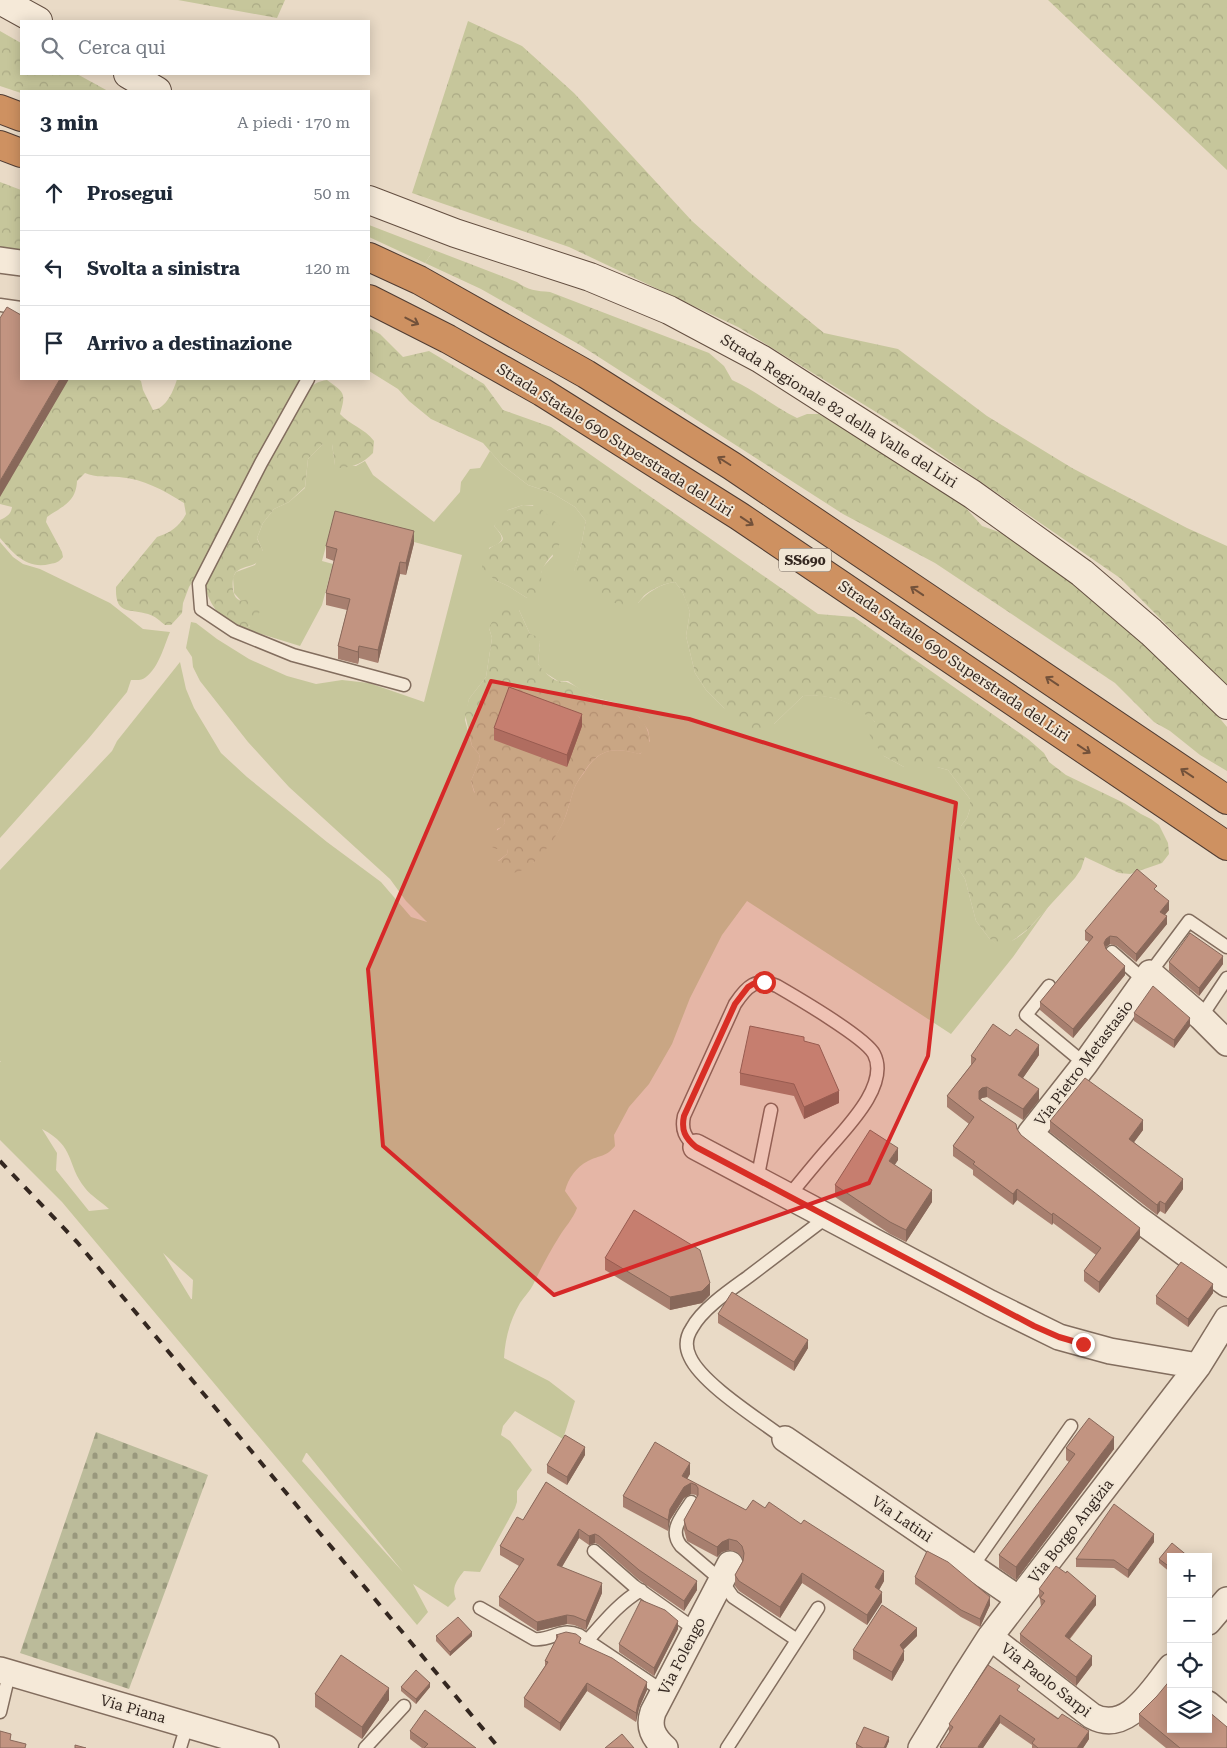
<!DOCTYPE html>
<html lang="it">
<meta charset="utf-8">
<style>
:root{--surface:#fff;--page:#f2f2f3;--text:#1f2937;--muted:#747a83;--line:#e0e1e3}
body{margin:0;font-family:"Roboto Serif",serif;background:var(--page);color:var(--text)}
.controls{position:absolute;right:15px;bottom:15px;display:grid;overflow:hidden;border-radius:0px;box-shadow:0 2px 12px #0003}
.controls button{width:45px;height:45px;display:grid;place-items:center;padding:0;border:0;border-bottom:1px solid var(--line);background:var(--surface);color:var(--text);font:25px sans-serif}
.stop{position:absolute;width:15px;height:15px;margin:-11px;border:4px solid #d93025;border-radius:50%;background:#fff}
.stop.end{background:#d93025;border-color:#fff;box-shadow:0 1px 5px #0008}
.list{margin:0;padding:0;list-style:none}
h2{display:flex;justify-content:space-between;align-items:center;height:65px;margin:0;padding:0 20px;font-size:21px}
h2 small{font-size:16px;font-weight:400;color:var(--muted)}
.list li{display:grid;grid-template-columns:32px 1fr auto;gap:15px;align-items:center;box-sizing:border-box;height:75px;padding:0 20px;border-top:1px solid var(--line)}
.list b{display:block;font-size:19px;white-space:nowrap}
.list em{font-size:16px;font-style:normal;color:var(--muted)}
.icon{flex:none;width:28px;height:28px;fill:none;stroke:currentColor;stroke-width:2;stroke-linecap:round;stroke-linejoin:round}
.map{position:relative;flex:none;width:1227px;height:1748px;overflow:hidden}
.search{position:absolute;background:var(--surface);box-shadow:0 2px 12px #0003;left:20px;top:20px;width:350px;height:55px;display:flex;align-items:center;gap:12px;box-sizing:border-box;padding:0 18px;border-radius:0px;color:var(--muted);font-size:19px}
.panel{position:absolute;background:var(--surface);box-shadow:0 2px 12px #0003;left:20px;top:90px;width:350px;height:290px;border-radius:0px}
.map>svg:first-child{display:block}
</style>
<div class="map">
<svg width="1227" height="1748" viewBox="0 0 1227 1748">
<defs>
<pattern id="forest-crowns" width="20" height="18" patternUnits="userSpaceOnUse" patternTransform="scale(1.25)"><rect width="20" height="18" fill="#c6c69b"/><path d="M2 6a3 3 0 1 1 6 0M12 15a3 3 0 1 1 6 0" fill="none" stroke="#abaa85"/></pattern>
<pattern id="cemetery-stones" width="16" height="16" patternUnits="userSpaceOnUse" patternTransform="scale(1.25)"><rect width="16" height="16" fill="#bbbb9a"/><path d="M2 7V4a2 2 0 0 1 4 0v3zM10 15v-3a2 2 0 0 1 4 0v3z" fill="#99987d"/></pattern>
</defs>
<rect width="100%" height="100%" fill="#e9dac6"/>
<path fill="#c6c69b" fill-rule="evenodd" d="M369 225 434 250 425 263 369 237Z
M323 444H332L335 465 356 466 365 461 373 475 434 522 460 492 461 482 470 469 480 468 490 451 502 465 528 485 552 493 575 507 586 521C582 538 581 554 574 570L638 603C648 592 660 584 675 582L682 591 687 603 690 612 686 636 695 673 706 690 724 708 774 724 803 696C825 694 848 699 866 714 868 716 873 719 875 722 879 728 882 747 884 756L904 767H937L948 770 970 799V809L967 818 961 826 958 868 965 879 976 921 989 938 998 945C1022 942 1036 920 1051 903L1013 957 951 1034 747 901 722 935 690 998 672 1044 649 1084 629 1107 614 1135 615 1146C606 1157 600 1155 588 1161 576 1167 568 1179 565 1191L577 1208C573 1219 565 1227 559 1237 549 1253 541 1268 533 1285 530 1291 524 1297 520 1303 510 1320 505 1339 504 1358L549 1381 575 1401 563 1439 515 1411 503 1426 501 1435 510 1441 532 1470 517 1491V1502L515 1508 480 1572 464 1571C457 1580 451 1587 456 1599L448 1607 413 1584 428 1612 417 1625 62 1202 0 1140V1062H1L0 1061V870L112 751 117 741 180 662 186 689 194 708 221 753 247 777 327 842 381 882 411 917 427 922 406 901 390 879 289 787 248 742 200 681 193 667 192 657 186 648 191 622 196 623 217 639 249 659 287 676 316 684 342 680 369 683 424 702 462 555 333 520 322 561 333 564 322 605 300 646 245 629 250 626 246 601H241L234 593 233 577 236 572 255 565 263 551 257 538 263 523 274 509 289 502 305 488 308 459ZM523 505H533L553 556 542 568 540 579 527 598 508 586 495 580 489 548C505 542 505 538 494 526L508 510ZM519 610 530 634 540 642 538 664 544 672 558 681H568L582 691 596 698 617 703 639 717 648 730 650 741 640 754C613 747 599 748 584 773 580 778 576 783 574 789 570 800 568 812 563 822 556 838 544 850 533 863L498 861 507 854 508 849H496L497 829 502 827 505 823 504 818 474 792 471 781 480 759 479 754 472 746 465 720 469 699 486 677 492 638 489 628ZM42 1129C76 1147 66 1164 85 1188 91 1196 102 1202 109 1209L89 1211 56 1170 57 1153ZM163 1253 193 1280 192 1299H191ZM306 1453H307L403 1572 302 1461Z
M0 542 13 557 23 564 40 569 110 603 143 629 170 632C164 646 159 667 146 677 142 681 136 680 131 680L127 692 89 738 0 838Z"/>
<path fill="url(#forest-crowns)" d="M178 0H285L277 18Z
M1048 0H1227V170Z
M468 21 522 46 574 93 692 221 749 272 824 333 898 349 987 416 1072 468 1187 528 1227 546V686L1120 578 910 433 738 327 569 247 412 193Z
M0 31 21 43V74H77L108 91H21V93L0 86Z
M0 182 21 190V254H0Z
M434 250 517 282C527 290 537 291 550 292L709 353 724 366 732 380C755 390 774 407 797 418L807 414H819L957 498 982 526 1013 537 1152 644 1202 697 1227 727V771L1200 755 1170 731 1154 722 1115 683 935 563 843 514 580 345 481 289 425 263Z
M369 328 380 334 403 357 429 351 484 384 503 410 551 427 818 614 854 617 1028 739 1044 753 1049 762 1066 775 1124 803 1141 814 1151 819 1159 825 1168 843 1169 854 1162 863 1130 874 1119 873 1085 857 1081 869 1075 878 1028 929 1008 944 998 946 989 938 976 921 965 879 958 868 957 846 961 826 967 818 970 809V799L948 770 937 767H904L884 756 871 739 868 729 875 722C852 702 834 694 803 696L774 724 763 729 752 728 742 723 724 708 706 690 695 673 686 636 690 612 682 591 675 582C663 584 656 587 646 594 643 596 641 600 638 603 623 612 588 593 578 580 576 578 575 573 574 569 581 554 582 538 586 521L575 507 552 493 528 485 502 465 483 443 431 419 409 401 398 389 369 371Z
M45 379H138L141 381 143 390 153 410C166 409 174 390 177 379H304L302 388 274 426 265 447 218 541 189 587 183 603 182 613 171 625H165C160 621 155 616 148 614 130 608 115 616 116 587L157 537C170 533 180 526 186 514L184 503C163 490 144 479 119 477 107 476 96 478 85 473L77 481C76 503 61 507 47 517L46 522 62 552 63 557C59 562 56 563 50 564 27 570 13 553 0 538V520C6 517 11 515 12 507L0 504V487L43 425 46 415Z
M327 380C345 393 346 393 340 414 350 425 364 428 374 441L373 453C363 463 354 467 340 468L335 465 332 444H323L308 459 305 487 289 502 274 509 263 523 257 538C258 543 265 550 263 556 258 567 244 565 236 572 230 577 230 614 253 595L261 601C262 613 255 623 245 629 222 624 210 606 204 584L297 405C307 393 310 382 327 380Z
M523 505 538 506 562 528C566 555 531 562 544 587L538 597 527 598 508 586 495 580 482 568C482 562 484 553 489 549 500 540 511 544 494 526L503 512Z
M511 604 519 610 530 634 538 637 540 642 538 664C543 670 550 679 558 681 562 682 566 681 569 683 579 687 586 694 596 698 617 705 644 709 649 736 651 744 646 751 639 754 614 747 599 748 584 772 580 778 576 783 574 789 569 804 566 819 558 832 552 843 535 864 525 869 519 872 512 873 506 875L497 869 494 865 507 854 508 849H496L492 847 488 837C493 832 501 829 505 823L504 818 488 816 478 803 471 781 480 759 479 754 472 746 465 714 469 699 486 677 492 638 489 628C494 618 499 606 511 604Z"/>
<path fill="url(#cemetery-stones)" d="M96 1432 208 1475 129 1689 20 1653Z"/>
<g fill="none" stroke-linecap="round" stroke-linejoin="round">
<defs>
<path id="lane" d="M0 305 21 308
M308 379 261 463 199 584 201 609 234 631 293 655 404 685
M1112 952 1145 981
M1150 973 1189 921 1227 947
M1049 986 1026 1015 1085 1064
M1201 1017 1227 978
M696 1147C685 1138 681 1130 684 1116L735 1004C747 986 756 977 777 986 796 997 866 1038 874 1054 890 1085 846 1128 828 1149 814 1165 801 1181 788 1197
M757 1180 771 1110
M785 1439C760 1420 702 1384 690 1357 685 1347 686 1337 692 1328 702 1309 730 1290 748 1277 774 1257 801 1237 827 1217
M691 1502C682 1517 668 1530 681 1546L721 1580 733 1597 797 1640
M594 1551 634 1586 696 1630
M972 1567 1071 1426
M480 1608 534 1639C553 1641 559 1627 579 1635L664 1692
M587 1641C604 1622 619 1603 641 1590
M0 1712 9 1674
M180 1748 187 1725
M365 1748 404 1706
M727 1748 818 1608"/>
<path id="street" d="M0 260 21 263
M1227 1043 1201 1017 1150 973 1085 1064 1030 1134 1134 1216 1227 1284
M696 1147 990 1303 1059 1337 1110 1351 1198 1366
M785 1439 1019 1599
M1208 1622 1227 1600
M990 1637 1092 1716C1127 1735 1152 1690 1171 1667
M0 1670 266 1748
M1208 1704 1227 1720
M665 1748C653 1737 648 1727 653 1712L730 1564
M921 1748 965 1676 990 1637 1198 1366 1227 1319"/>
<path id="secondary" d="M0 0 38 21
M128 74 157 91
M369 200 455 233 590 277 669 310 761 359 972 494 1082 573 1151 632 1227 705"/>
<path id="highway" d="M0 109 21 117
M0 145 21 153
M369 257 419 280 586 374 732 466 1227 800
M369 299 448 339 542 392 739 516 1227 846"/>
</defs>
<use href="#lane" stroke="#826d5e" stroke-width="15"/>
<use href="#street" stroke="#826d5e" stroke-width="28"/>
<use href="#secondary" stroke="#644f41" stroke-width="30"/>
<use href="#highway" stroke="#503c32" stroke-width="30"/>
<use href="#lane" stroke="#f5e9d8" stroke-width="12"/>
<use href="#street" stroke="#f5e9d8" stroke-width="25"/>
<use href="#secondary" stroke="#f5e9d8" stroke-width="28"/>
<use href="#highway" stroke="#ce9161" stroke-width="28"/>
<path stroke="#342720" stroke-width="4" stroke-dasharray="9 9" stroke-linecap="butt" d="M0 1161 77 1242 499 1748"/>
</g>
<path fill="#a77f6f" d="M414 543 406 575 400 574 378 663 359 658 358 664 338 659V646L347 610 326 605V593L334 561 326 558V546Z
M582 726 567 767 494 740V728Z
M1157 891 1169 910 1165 915 1167 924 1136 962 1117 946 1110 944 1106 947V949L1125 975 1073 1038 1040 1010V1002L1089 942 1085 940V931Z
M1169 962 1223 964 1199 996 1169 971Z
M1134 1013 1190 1026 1174 1048 1134 1021Z
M804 1041 839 1103 804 1119 794 1096 740 1085V1073Z
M1039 1055 1023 1078 1039 1100 1023 1120 987 1097 982 1098 980 1100 1017 1129 1021 1135 1140 1238 1099 1293 1084 1281V1271L1096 1255 1053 1223 1052 1225 1017 1200 1013 1205 973 1175V1170L953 1156V1146L969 1124 947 1107V1096L971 1065V1056Z
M1050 1121 1143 1130 1134 1142 1183 1189 1165 1214 1160 1211 1157 1215 1050 1132Z
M898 1160 894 1165 932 1202 906 1242 890 1234 835 1197V1185Z
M605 1258 710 1295 702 1303 670 1310 605 1270Z
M1213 1293 1188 1327 1156 1304V1296Z
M718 1314 808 1348 794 1371 718 1323Z
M1066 1448 1114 1449 1016 1580 999 1568V1555L1069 1462 1066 1460Z
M585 1455 567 1485 547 1473V1465Z
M690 1474 687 1479 746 1510 765 1508 884 1581 879 1590 882 1602 867 1625 802 1583 780 1618 739 1591 735 1586V1575L743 1560 742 1557 737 1552 729 1550 722 1552 717 1557 687 1541 684 1530V1520L697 1497 696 1495 691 1494 684 1498 670 1520 668 1531 623 1507V1496Z
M546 1482 697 1590 684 1611 639 1580 599 1545 595 1543 589 1545 579 1538 562 1567 602 1593 586 1630 574 1625 567 1624 537 1631 499 1606V1597L519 1566 500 1555V1546L523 1520Z
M1154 1542 1128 1578 1114 1568 1076 1567V1559Z
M1171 1557V1573L1159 1563V1559Z
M915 1577 990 1605 980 1627 961 1617 915 1584Z
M1039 1589 1096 1605 1070 1639 1092 1665 1076 1686 1020 1642V1634L1041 1607 1040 1599 1039 1597Z
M678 1629 654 1676 619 1652V1644Z
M556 1635 581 1644 647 1690 639 1708 636 1722 587 1691 560 1731 524 1707V1698L545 1666V1661L556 1640Z
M436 1636H472L450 1656 436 1641Z
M917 1636 903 1650 904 1660 892 1681 853 1659V1650Z
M401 1687H430L416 1704 401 1691Z
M1020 1692 1089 1739 1083 1748H1032V1745L1000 1723 983 1748H940V1747L949 1732V1724Z
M315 1694 389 1700 362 1739 315 1707Z
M1139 1714 1227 1748H1166L1139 1726Z
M410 1731 476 1748H422L410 1739Z
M889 1741 886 1748H856V1744Z"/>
<path fill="#88685a" d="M60 379H69L0 497V481Z
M414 531V543L406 575V563Z
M400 562V574L378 663V650Z
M359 646V658L358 664V652Z
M582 714V726L567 767V755Z
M1169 901V910L1160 920V912Z
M1167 916V924L1136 962V954Z
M1110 936V944L1106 947 1104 943 1106 939Z
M1223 956V964L1199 996V988Z
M1125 966V975L1073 1038V1029Z
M1190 1018V1026L1174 1048V1040Z
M1039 1045V1055L1018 1085V1075Z
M987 1087V1097L982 1098 979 1101V1091L982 1088Z
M1039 1089V1100L1023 1120V1109Z
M839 1091V1103L804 1119V1107Z
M1143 1120V1130L1129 1149V1139Z
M898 1148V1160L889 1174V1161Z
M1183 1179V1189L1165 1214V1204Z
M1017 1189V1200L1013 1205V1194Z
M932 1190V1202L906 1242V1230Z
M1160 1201V1211L1157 1215V1205Z
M1053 1213V1223L1052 1225V1215Z
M1140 1228V1238L1099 1293V1282Z
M710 1283V1295L702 1303 670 1310V1297Z
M1213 1284V1293L1188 1327V1319Z
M808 1340V1348L794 1371V1362Z
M1114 1437V1449L1016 1580V1567Z
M585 1447V1455L567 1485V1477Z
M690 1463V1474L682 1487V1476Z
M691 1483V1494L684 1498 670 1520 668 1531V1520L670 1509 684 1487Z
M579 1529V1538L557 1575V1565Z
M595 1534V1543L589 1545V1536Z
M1154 1534V1542L1128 1578V1570Z
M729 1539V1550L722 1552 717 1557V1547L722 1542Z
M884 1571V1581L875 1597V1587Z
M802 1573V1583L780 1618V1607Z
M697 1581V1590L684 1611V1601Z
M602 1583V1593L586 1630V1621Z
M882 1592V1602L867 1625V1615Z
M1096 1596V1605L1065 1644V1636Z
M990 1597V1605L980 1627V1619Z
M567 1615V1624L537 1631V1622Z
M678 1621V1629L654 1676V1668Z
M917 1628V1636L900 1653V1645Z
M472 1632V1636L450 1656V1652Z
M904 1651V1660L892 1681V1672Z
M1092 1656V1665L1076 1686V1677Z
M647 1682V1690L639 1708 636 1722V1713L639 1700Z
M430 1683V1687L416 1704V1699Z
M587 1683V1691L560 1731V1723Z
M389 1688V1700L362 1739V1727Z
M1000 1715V1723L983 1748H978Z
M1089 1731V1739L1083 1748H1077Z
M889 1737V1741L886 1748H884Z"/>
<path fill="#c29481" stroke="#88685a" d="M7 307 21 315V379H60L0 481V318Z
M335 511 414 531 406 563 400 562 378 650 359 646 358 652 338 646 350 599 326 593 337 549 326 546Z
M509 687 582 714 567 755 494 728Z
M1137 869 1157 886 1154 889 1169 901 1160 912 1167 916 1136 954 1117 937 1110 936 1106 939 1104 943 1106 949 1125 966 1073 1029 1040 1002 1093 937 1085 931Z
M1190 933 1223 956 1199 988 1169 962Z
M1153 986 1190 1018 1174 1040 1134 1013Z
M993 1024 1010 1036 1016 1029 1039 1045 1018 1075 1039 1089 1023 1109 987 1087 982 1088 979 1091V1099L1016 1124 1017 1129 1021 1135 1140 1228 1099 1282 1084 1271 1101 1248 1053 1213 1052 1215 1017 1189 1013 1194 973 1164 975 1162 953 1146 974 1117 947 1096 976 1059 971 1056Z
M750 1026 804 1037V1041L819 1045 839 1091 804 1107 794 1084 740 1073Z
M1085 1078 1143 1120 1129 1139 1183 1179 1165 1204 1160 1201 1157 1205 1050 1121Z
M870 1130 898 1148 889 1161 932 1190 906 1230 890 1222 835 1185Z
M634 1210 700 1250 710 1283 702 1291 670 1297 605 1258Z
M1181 1262 1213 1284 1188 1319 1156 1296Z
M732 1292 808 1340 794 1362 718 1314Z
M1089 1418 1114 1437 1016 1567 999 1555 1075 1454 1066 1448Z
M565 1435 585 1447 567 1477 547 1465Z
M655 1442 690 1463 682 1476 746 1510 753 1500 765 1508 769 1502 801 1524 804 1520 884 1571 875 1587 882 1592 867 1615 802 1573 780 1607 739 1581 735 1575 743 1561 744 1553 742 1546 737 1541 729 1539 722 1542 717 1547 687 1530 684 1520 698 1495V1488L696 1485 691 1483 684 1487 670 1509 668 1520 623 1496Z
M546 1482 697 1581 684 1601 639 1570 599 1536 595 1534 589 1536 579 1529 557 1565 602 1583 586 1621 574 1616 567 1615 537 1622 499 1597 524 1559 500 1546 517 1517 523 1520Z
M1114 1504 1154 1534 1128 1570 1114 1560 1076 1559Z
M1172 1543 1189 1557H1171V1568L1159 1559Z
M927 1551 948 1562 990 1597 980 1619 961 1610 915 1577Z
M1056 1566 1066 1573 1067 1571 1096 1596 1065 1636 1092 1656 1076 1677 1020 1634 1045 1601 1040 1598 1044 1593 1039 1589Z
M641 1600 665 1610 678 1621 654 1668 619 1644Z
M882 1605 917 1628 900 1645 904 1651 892 1672 853 1650Z
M458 1617 472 1632 450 1652 436 1636Z
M566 1632 576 1634 581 1638 579 1643 612 1658 647 1682 639 1700 636 1713 587 1683 560 1723 524 1698 548 1662 545 1661 558 1636 556 1635Z
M341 1655 389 1688 362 1727 315 1694Z
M988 1665 1020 1686 1017 1690 1058 1719 1062 1714 1089 1731 1077 1748H1038L1032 1743 1035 1739 1000 1715 978 1747 980 1748H942L940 1747 953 1727 949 1724Z
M416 1670 430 1683 416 1699 401 1687Z
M1171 1679V1729H1208V1711L1227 1727V1748H1180L1139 1714 1157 1696Z
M425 1710 476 1748H424L428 1744 410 1731Z
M864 1727 889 1737 884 1748H863L856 1744Z
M0 1731 11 1734 10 1740 26 1744 25 1748H0Z
M622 1734 634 1748H605Z
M75 1745 86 1748H75Z"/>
<defs><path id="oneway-shaft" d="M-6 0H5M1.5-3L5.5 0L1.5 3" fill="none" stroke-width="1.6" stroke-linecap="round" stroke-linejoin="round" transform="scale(1.25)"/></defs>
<g stroke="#72513a">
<use href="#oneway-shaft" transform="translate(412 321) rotate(27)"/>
<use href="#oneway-shaft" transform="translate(724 461) rotate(-148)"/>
<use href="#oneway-shaft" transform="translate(747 521) rotate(34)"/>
<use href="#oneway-shaft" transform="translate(917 591) rotate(-146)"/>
<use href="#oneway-shaft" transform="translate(1052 681) rotate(-146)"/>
<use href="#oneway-shaft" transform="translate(1084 749) rotate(34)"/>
<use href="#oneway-shaft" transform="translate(1187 773) rotate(-146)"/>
</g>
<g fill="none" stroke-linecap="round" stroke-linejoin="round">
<path stroke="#d93025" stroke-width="6" d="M764 982 753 984 748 987 735 1004 684 1116C681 1130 685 1138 696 1147L1034 1326 1059 1337 1083 1344"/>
</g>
<path fill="#d62828" fill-opacity="0.2" stroke="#d62828" stroke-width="4" stroke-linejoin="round" d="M491 681 689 719 956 803 928 1056 869 1183 554 1295 383 1146 368 969Z"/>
<g text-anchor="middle" stroke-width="4" stroke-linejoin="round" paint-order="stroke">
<rect fill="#f1e6d5" stroke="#6d6056" stroke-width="1" x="779" y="548.5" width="52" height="23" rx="4"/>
<g font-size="14" font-weight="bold" fill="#342720">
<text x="805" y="565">SS690</text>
</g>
<g font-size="15" fill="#342720" stroke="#f1e6d5">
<text transform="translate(839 411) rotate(32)" y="5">Strada Regionale 82 della Valle del Liri</text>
<text transform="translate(615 440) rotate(32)" y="5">Strada Statale 690 Superstrada del Liri</text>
<text transform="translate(954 661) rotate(34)" y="5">Strada Statale 690 Superstrada del Liri</text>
<text transform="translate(1084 1063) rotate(-53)" y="5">Via Pietro Metastasio</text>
<text transform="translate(902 1519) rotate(34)" y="5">Via Latini</text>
<text transform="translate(1071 1531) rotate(-52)" y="5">Via Borgo Angizia</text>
<text transform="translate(682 1656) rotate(-63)" y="5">Via Folengo</text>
<text transform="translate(1046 1680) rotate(38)" y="5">Via Paolo Sarpi</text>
<text transform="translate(133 1709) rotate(16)" y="5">Via Piana</text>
</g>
</g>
</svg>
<div class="controls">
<button>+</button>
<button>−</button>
<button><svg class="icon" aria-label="locate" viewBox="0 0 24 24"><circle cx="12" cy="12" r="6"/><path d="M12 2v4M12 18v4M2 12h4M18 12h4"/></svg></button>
<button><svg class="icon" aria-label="layers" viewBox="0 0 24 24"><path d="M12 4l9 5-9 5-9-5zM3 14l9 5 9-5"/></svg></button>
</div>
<div class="stop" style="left:764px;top:982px"></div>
<div class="stop end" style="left:1083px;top:1344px"></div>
<div class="search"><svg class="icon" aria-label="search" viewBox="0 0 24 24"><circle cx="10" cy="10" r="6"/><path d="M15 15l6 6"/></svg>Cerca qui</div>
<section class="panel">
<h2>3 min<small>A piedi · 170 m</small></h2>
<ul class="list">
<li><svg class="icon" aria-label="ahead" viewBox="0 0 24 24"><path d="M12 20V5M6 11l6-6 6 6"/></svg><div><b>Prosegui</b></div><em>50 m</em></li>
<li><svg class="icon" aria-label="left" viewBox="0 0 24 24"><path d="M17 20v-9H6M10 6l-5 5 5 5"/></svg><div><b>Svolta a sinistra</b></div><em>120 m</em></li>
<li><svg class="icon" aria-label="arrive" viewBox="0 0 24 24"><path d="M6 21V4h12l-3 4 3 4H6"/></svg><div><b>Arrivo a destinazione</b></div></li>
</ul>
</section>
</div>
